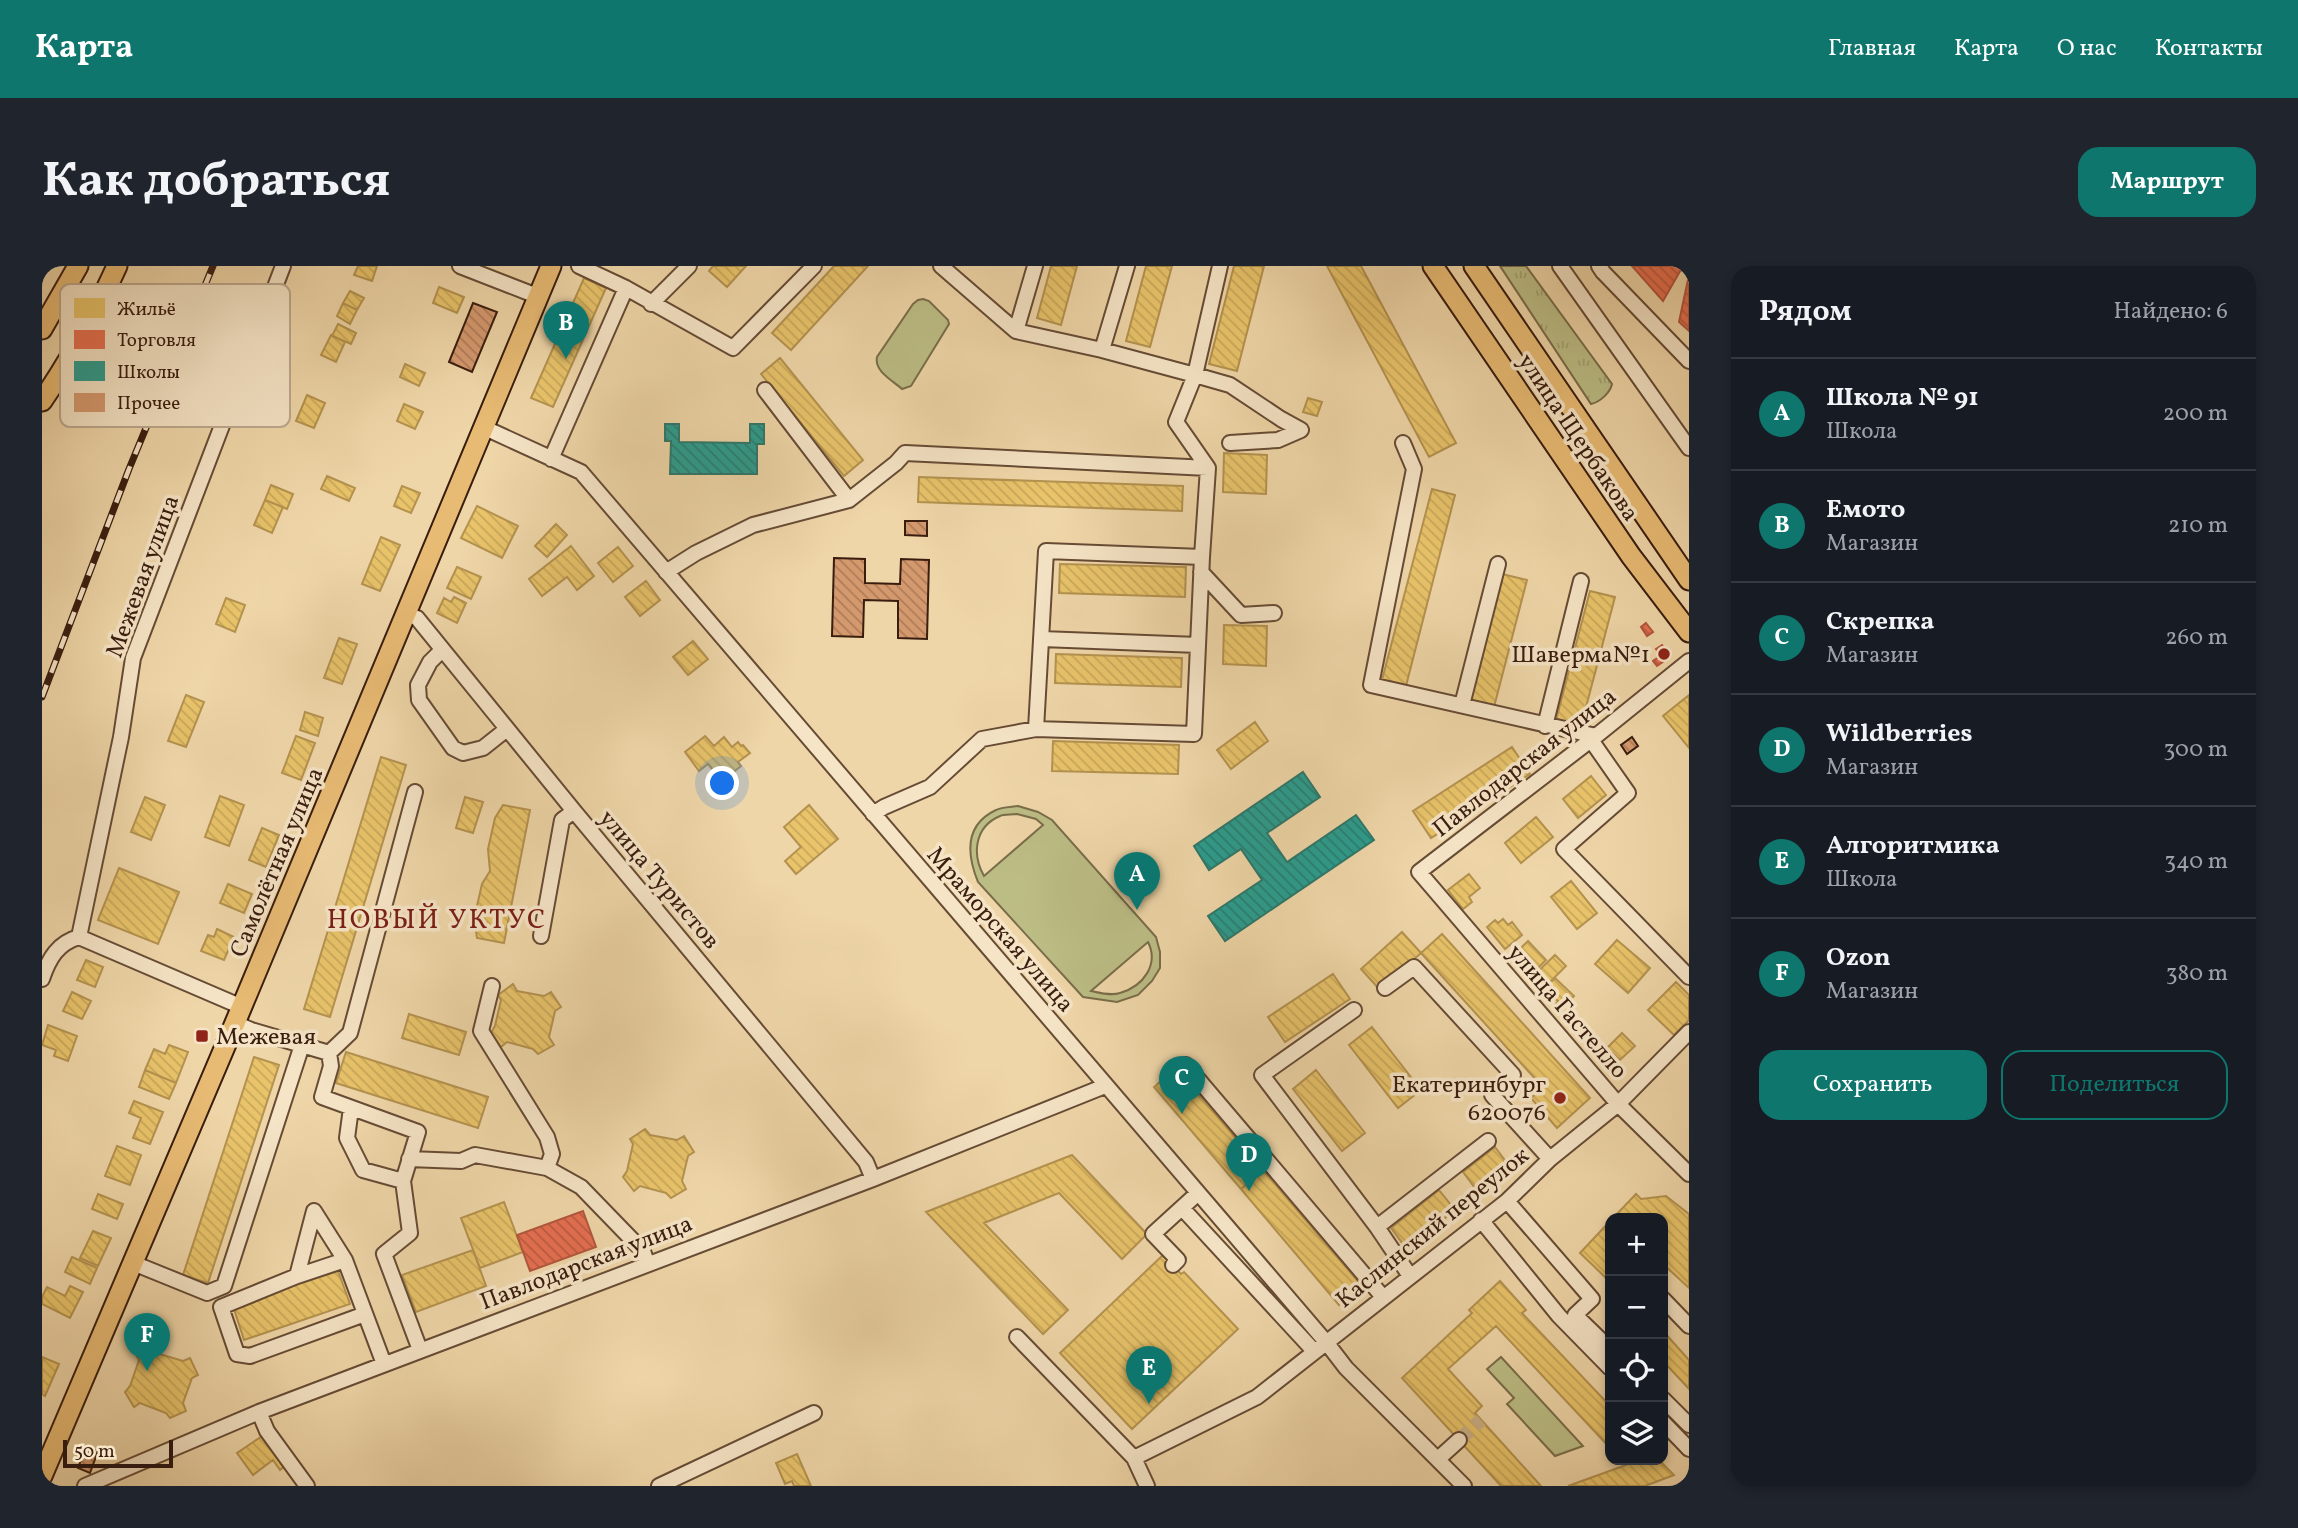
<!DOCTYPE html>
<html lang="ru">
<meta charset="utf-8">
<style>
:root{--surface:#171b24;--page:#20242c;--text:#f1f3f6;--muted:#9ea1a6;--line:#363941;--accent:#0f766e}
body{margin:0;font-family:Vollkorn,serif;background:var(--page);color:var(--text)}
.controls{position:absolute;right:21px;bottom:21px;display:grid;overflow:hidden;border-radius:14px;box-shadow:0 4px 10px #0003}
.controls button{width:63px;height:63px;display:grid;place-items:center;padding:0;border:0;border-bottom:2px solid var(--line);background:var(--surface);color:var(--text);font:35px sans-serif}
.scale{position:absolute;left:21px;bottom:18px;width:110px;box-sizing:border-box;padding-left:7px;border:4px solid #391d0f;border-top:0;font-size:19px;line-height:24px;white-space:nowrap;color:#391d0f;-webkit-text-stroke:5px #f5e4c6;paint-order:stroke}
.you{position:absolute;left:681px;top:518px;width:24px;height:24px;margin:-18px;border:5px solid #fff;border-radius:50%;background:#1a73e8;box-shadow:0 0 0 10px #1a73e833}
.badge{display:grid;place-items:center;width:46px;height:46px;border-radius:50%;background:var(--accent);color:#fff;font-size:23px;font-weight:700}
.pin{position:absolute;translate:-50% -58px;filter:drop-shadow(0 2px 4px #0008)}
.pin::after{content:'';position:absolute;top:37px;width:24px;height:21px;background:inherit;clip-path:polygon(0 0,100% 0,50% 100%)}
.list{margin:0;padding:0;list-style:none}
h2{display:flex;justify-content:space-between;align-items:center;height:91px;margin:0;padding:0 28px;font-size:30px}
h2 small{font-size:23px;font-weight:400;color:var(--muted)}
.list li{display:grid;grid-template-columns:46px 1fr auto;gap:21px;align-items:center;box-sizing:border-box;height:112px;padding:0 28px;border-top:2px solid var(--line)}
.list b{display:block;font-size:26px;white-space:nowrap}
.list p{margin:0;font-size:23px;white-space:nowrap;color:var(--muted)}
.list em{font-size:23px;font-style:normal;color:var(--muted)}
.actions{display:flex;gap:14px;padding:21px 28px}
.actions a{flex:1;padding:16px 0;border:2px solid var(--accent);border-radius:21px;text-align:center;font-size:24px;color:var(--accent)}
.actions .main{background:var(--accent);color:#fff}
.icon{flex:none;width:38px;height:38px;fill:none;stroke:currentColor;stroke-width:2;stroke-linecap:round;stroke-linejoin:round}
.map{position:relative;flex:none;width:1647px;height:1220px;overflow:hidden;border-radius:21px}
header{display:flex;align-items:center;gap:42px;box-sizing:border-box;height:98px;padding:0 35px;background:var(--accent);color:#fff}
header strong{font-size:33px}
nav{display:flex;gap:38px;margin-inline-start:auto;font-size:24px}
.intro{display:flex;align-items:center;justify-content:space-between;box-sizing:border-box;height:168px;padding:0 42px}
h1{margin:0;font-size:49px}
.button{padding:18px 32px;border-radius:21px;background:var(--accent);color:#fff;font-size:24px;font-weight:700}
main{display:flex;gap:42px;padding:0 42px}
aside{flex:1;background:var(--surface);border-radius:21px;box-shadow:0 4px 10px #0003}
.map>svg:first-child{display:block}
</style>
<header>
<strong>Карта</strong>
<nav><a>Главная</a><a>Карта</a><a>О нас</a><a>Контакты</a></nav>
</header>
<div class="intro"><h1>Как добраться</h1><a class="button">Маршрут</a></div>
<main>
<div class="map">
<svg width="1647" height="1220" viewBox="0 0 1647 1220">
<defs>
<pattern id="grass-tufts" width="24" height="20" patternUnits="userSpaceOnUse" patternTransform="scale(1.75)"><rect width="24" height="20" fill="#bcbd85"/><path d="M3 7l-1-3M5 7V3M7 7l1-3M15 17l-1-3M17 17v-4M19 17l1-3" fill="none" stroke="#a2a272"/></pattern>
<pattern id="homes-back-hatch" width="6" height="6" patternUnits="userSpaceOnUse" patternTransform="scale(1.75)"><rect width="6" height="6" fill="#e9c46a"/><path d="M-1 5l2 2M0 0l6 6M5-1l2 2" fill="none" stroke="#c9a85b"/></pattern>
<pattern id="shops-back-hatch" width="6" height="6" patternUnits="userSpaceOnUse" patternTransform="scale(1.75)"><rect width="6" height="6" fill="#e76f51"/><path d="M-1 5l2 2M0 0l6 6M5-1l2 2" fill="none" stroke="#bc5b42"/></pattern>
<pattern id="schools-back-hatch" width="6" height="6" patternUnits="userSpaceOnUse" patternTransform="scale(1.75)"><rect width="6" height="6" fill="#2a9d8f"/><path d="M-1 5l2 2M0 0l6 6M5-1l2 2" fill="none" stroke="#257f73"/></pattern>
<pattern id="building-back-hatch" width="6" height="6" patternUnits="userSpaceOnUse" patternTransform="scale(1.75)"><rect width="6" height="6" fill="#d5996e"/><path d="M-1 5l2 2M0 0l6 6M5-1l2 2" fill="none" stroke="#ae7c59"/></pattern>
</defs>
<rect width="100%" height="100%" fill="#efd6a8"/>
<filter id="stains"><feTurbulence type="fractalNoise" baseFrequency=".00286" numOctaves="4"/><feColorMatrix values="0 0 0 0 .2 0 0 0 0 .09 0 0 0 0 .02 0 0 0 .5 -.17"/></filter>
<radialGradient id="worn" r=".72"><stop offset=".6" stop-color="#630" stop-opacity="0"/><stop offset="1" stop-color="#630" stop-opacity=".3"/></radialGradient>
<path fill="url(#grass-tufts)" stroke="#7a6d4a" stroke-width="2" d="M1458 0H1484L1570 118C1568 127 1558 136 1549 138Z"/>
<path fill="#bcbd85" stroke="#7a6d4a" stroke-width="2" fill-rule="evenodd" d="M881 33 887 35 906 54 907 58 869 120 860 123C850 114 832 105 835 91L871 38 876 34Z
M976 540 996 546 1010 554 1114 671 1118 686V702L1110 715 1096 729 1075 736 1041 731 936 616C925 589 922 559 954 544 959 541 969 541 976 540ZM975 548 994 553 1001 559 942 610C930 589 932 561 958 550 962 548 970 549 975 548ZM1106 676C1117 698 1102 720 1078 727 1069 730 1058 727 1049 725Z
M1459 1091 1541 1180 1513 1190 1465 1138 1472 1132 1445 1103Z"/>
<path fill="url(#homes-back-hatch)" stroke="#b4924f" stroke-width="2" d="M316 0H335L330 15 312 9Z
M671 0H704L685 21 667 5Z
M792 0H826L749 84 730 67Z
M1009 0H1035L1019 59 995 52Z
M1104 0H1130L1108 81 1084 75Z
M1192 0H1222L1195 105 1167 98Z
M1285 0H1319L1414 177 1387 191Z
M542 12 564 22 511 141 489 132Z
M397 21 422 31 415 47 391 37Z
M308 25 322 32 315 44 301 37Z
M301 37 315 44 308 58 295 50Z
M296 58 314 67 309 78 290 70Z
M289 69 303 76 294 96 279 89Z
M738 92 821 194 802 210 719 108Z
M363 98 383 107 377 120 358 111Z
M265 129 283 137 272 162 254 155Z
M1266 132 1280 136 1275 150 1261 146Z
M362 138 381 146 373 163 355 155Z
M1182 187 1225 189 1224 228 1181 226Z
M285 210 313 222 307 235 279 223Z
M877 211 1141 220 1140 245 876 236Z
M229 219 251 228 245 243 223 234Z
M360 220 378 227 369 247 352 240Z
M1390 223 1413 229 1364 420 1340 414Z
M223 234 241 241 230 267 212 259Z
M435 240 476 260 460 292 419 272Z
M514 258 525 269 505 291 493 280Z
M339 271 358 279 338 325 320 318Z
M529 280 552 310 535 324 525 311 500 330 487 313Z
M576 281 591 300 571 316 556 297Z
M1018 298 1144 301 1143 331 1017 327Z
M415 301 439 311 429 333 405 322Z
M1460 308 1485 314 1452 441 1427 434Z
M604 315 618 334 598 350 583 331Z
M1548 325 1573 331 1539 460 1514 454Z
M412 331 424 337 415 357 395 347 402 332 409 336Z
M184 332 203 339 193 366 174 358Z
M1182 359 1225 360 1224 400 1181 398Z
M297 372 315 378 300 418 282 412Z
M651 375 666 393 646 409 631 391Z
M1014 388 1140 392 1139 421 1013 417Z
M144 429 162 436 144 481 126 475Z
M1647 429V482L1621 450Z
M263 446 281 452 276 470 258 464Z
M1213 456 1226 475 1189 503 1175 484Z
M254 470 273 477 259 514 240 507Z
M663 470 672 480 682 471 690 481 696 476 699 480 701 479 708 487 696 496 699 500 680 515 666 498 657 505 643 486Z
M1011 475 1137 479 1136 508 1010 505Z
M1470 481 1488 508 1389 572 1371 545Z
M339 491 364 499 288 751 262 743Z
M1549 510 1564 529 1536 552 1521 533Z
M178 530 202 539 187 580 163 571Z
M103 531 123 539 109 574 89 566Z
M423 531 441 536 431 567 414 562Z
M461 539 488 544 462 677 435 672 432 653 440 618 448 605 446 583 453 552Z
M767 539 796 573 754 608 743 595 759 581 742 561Z
M1494 551 1511 571 1479 597 1463 577Z
M220 562 237 569 224 601 207 594Z
M77 602 137 626 116 678 56 654Z
M1427 608 1438 622 1427 631 1430 636 1421 643 1406 624Z
M1529 615 1555 647 1535 663 1509 631Z
M186 618 210 628 202 647 178 637Z
M1461 653 1466 659 1470 656 1480 669 1463 683 1445 661 1453 654 1456 657Z
M175 663 192 671 182 694 159 685 166 669 172 671Z
M1360 666 1379 687 1338 724 1319 703Z
M1400 668 1548 832 1515 862 1489 832 1497 825 1492 820 1496 816 1379 687Z
M1575 674 1608 702 1586 727 1553 698Z
M1486 675 1504 694 1486 712 1468 693Z
M1513 689 1524 700 1500 724 1489 712Z
M44 694 61 701 53 721 35 714Z
M1291 708 1308 733 1243 776 1226 751Z
M1513 712 1532 730 1518 745 1512 740 1516 735 1511 731 1507 735 1499 726Z
M1634 716 1647 729V754L1632 769 1606 744Z
M471 718 475 725 502 730 509 726 519 741 513 745 507 771 512 779 496 788 491 783 465 776 459 781 449 767 453 760 459 734 456 729Z
M30 726 49 735 40 753 21 745Z
M367 748 424 766 417 789 360 772Z
M6 759 35 770 26 795 12 790 14 784 0 779Z
M1330 761 1379 824 1356 842 1307 779Z
M1580 767 1593 780 1578 794 1565 782Z
M127 779 146 786 134 817 103 804 112 783 123 788Z
M304 786 446 831 436 862 294 817Z
M212 791 237 799 166 1017 141 1009Z
M1134 802 1221 904 1199 923 1112 821Z
M103 804 134 817 127 833 97 821Z
M1274 804 1323 867 1300 885 1251 823Z
M92 835 121 846 108 878 91 872 99 852 87 847Z
M603 863 608 869 635 874 642 870 652 886 646 890 640 915 644 923 629 932 624 927 598 920 592 925 581 911 585 905 591 878 588 873Z
M75 880 99 889 88 919 63 910Z
M1453 881 1468 901 1436 926 1421 906Z
M1030 889 1105 968 1080 993 1017 927 942 957 1026 1044 1001 1068 884 946Z
M1221 904 1320 1020 1297 1039 1199 923Z
M1397 924 1413 944 1364 982 1349 962Z
M56 928 81 938 75 953 50 943Z
M1594 928 1599 933 1624 930 1647 948V1022L1621 998V952H1571Z
M462 936 481 986 438 1002 419 952Z
M1568 955V1008L1564 1012 1538 987Z
M51 965 69 972 56 1000 38 992Z
M431 984 444 1020 374 1046 360 1009Z
M1121 989 1139 1008 1142 1006 1196 1063 1090 1163 1018 1087Z
M30 991 55 1002 48 1018 23 1006Z
M296 1005 308 1038 202 1074 191 1040Z
M1458 1015 1484 1044 1480 1047 1568 1140V1182L1454 1060 1406 1103 1440 1140 1433 1147 1499 1220H1459L1360 1112 1430 1047 1427 1044Z
M28 1020 41 1026 28 1052 0 1038V1031L5 1021 23 1030Z
M1621 1065 1647 1094V1123L1621 1095Z
M111 1080 114 1087 141 1095 148 1092 156 1109 150 1112 141 1137 144 1145 128 1152 124 1147 98 1137 92 1141 83 1126 88 1120 97 1094 94 1089Z
M0 1091 17 1098 3 1130 0 1128Z
M223 1168 245 1198 238 1204 231 1194 211 1209 195 1187Z
M755 1188 769 1220H752L750 1215 743 1218 734 1197Z
M1579 1194H1617L1632 1209 1603 1220H1526L1584 1199Z"/>
<path fill="url(#shops-back-hatch)" stroke="#b3563d" stroke-width="2" d="M1590 0H1641L1621 35Z
M1647 9V65L1637 56Z
M1604 357 1611 366 1605 370 1599 361Z
M1620 379 1628 390 1622 395 1614 383Z
M1618 390 1622 395 1615 400 1611 395Z
M541 945 554 981 488 1005 475 969Z"/>
<path fill="url(#schools-back-hatch)" stroke="#2e7769" stroke-width="2" d="M623 158H637V176L708 177V158H722V178H715V208H628L629 175H623Z
M1261 506 1278 531 1225 567 1245 596 1314 549 1332 574 1183 675 1166 650 1220 614 1199 583 1167 604 1152 580Z"/>
<path fill="url(#building-back-hatch)" stroke="#391d0f" stroke-width="2" d="M431 37 455 46 430 106 407 96Z
M863 255H885V270L863 269Z
M792 292 823 293V317L858 318 859 293 887 294 885 373 856 372V335L822 334 821 371 790 370Z
M1590 471 1596 480 1585 488 1579 479Z
M44 1181 56 1185 48 1207 36 1202Z"/>
<g fill="none" stroke-linecap="round" stroke-linejoin="round">
<path stroke="#cbb189" stroke-width="14" stroke-dasharray="14 7" stroke-linecap="butt" d="M1417 1174 1439 1154"/>
<defs>
<path id="minor" d="M418 0 495 30
M537 0 584 22 691 82 772 0
M1178 0 1153 109 1188 119 1239 153 1259 164 1236 174 1188 177
M1518 0 1647 182
M1557 0 1561 6 1647 95
M609 38 647 0
M974 65 993 0
M1060 84 1085 0
M723 124 807 234
M443 162 539 206 1284 1076 1304 1102 1422 1220
M1361 177 1372 203 1329 419 1554 470
M509 193 584 22
M624 306 654 287 711 259 807 234 854 197 863 187 1166 202 1134 156 1153 109 1060 84 974 65 899 0
M1159 306 1199 349 1232 347
M364 348 375 352 532 545 824 896 831 913
M1000 373 1156 379
M400 384 388 396 376 419 377 434 411 482 421 487 441 482 465 463
M1647 395 1554 470 1377 606 1576 838 1647 908
M1420 439 1456 298
M1503 460 1539 315
M994 463 1152 468 1160 291 1166 202
M1549 474 1586 527 1522 583 1647 711
M831 548 842 541 888 521 940 473 994 463 1004 285 1160 291
M499 670 520 554 532 545
M37 671 200 741
M0 713C7 692 16 677 37 671L79 471 91 392 241 0
M450 720 439 765 505 871 510 888 505 902
M1343 722 1372 701 1471 809 1450 829 1508 893
M1312 744 1220 809 1335 961 1368 1010
M193 757 209 764 287 787 308 767 373 526
M287 787 289 800 280 831 376 866 361 915 368 967 342 988 378 1084
M1144 799 1341 1031
M309 842 305 872 321 904 361 915
M367 893 419 895 433 889 505 902 539 921 601 985 605 997
M1465 935 1550 1033 1533 1049 1568 1083
M1140 942 1272 1085
M1439 954 1517 1050 1568 1102
M1335 961 1446 875
M303 994 255 1010 179 1041 195 1088 208 1090 323 1048
M91 997 165 1027 182 1020 260 779
M1131 999 1136 994 1111 968 1156 927
M255 1010 272 945 303 994 342 1098
M1621 1033 1647 1060
M975 1071 1092 1192
M1621 1133 1647 1159
M217 1146 225 1165 265 1220
M1621 1156 1647 1183
M1396 1193 1417 1174
M43 1220 217 1146 831 913 1063 820
M617 1220 772 1147
M1105 1220 1092 1192 1215 1131 1465 935 1508 893 1576 838 1647 766"/>
<path id="major" d="M1391 0 1589 290 1647 366
M1432 0 1647 314
M0 63 36 0
M0 135C29 93 54 46 75 0
M0 1210 193 757 509 0"/>
</defs>
<use href="#minor" stroke="#664b35" stroke-width="18"/>
<use href="#major" stroke="#391d0f" stroke-width="23"/>
<use href="#minor" stroke="#f5e4c6" stroke-width="14"/>
<use href="#major" stroke="#e8bb74" stroke-width="19"/>
<defs>
<path id="rail" d="M0 431 87 203 171 0"/>
</defs>
<use href="#rail" stroke="#391d0f" stroke-width="7"/>
<use href="#rail" stroke="#f5e4c6" stroke-width="4.5" stroke-dasharray="13" stroke-linecap="butt"/>
</g>
<g fill="#8f2418" stroke="#f5e4c6" stroke-width="2.5">
<circle cx="1622" cy="388" r="7"/>
<rect x="153" y="763" width="14" height="14" rx="3.5"/>
<circle cx="1518" cy="832" r="7"/>
</g>
<g text-anchor="middle" stroke-width="7" stroke-linejoin="round" paint-order="stroke">
<g font-size="24" fill="#391d0f" stroke="#f5e4c6">
<text transform="translate(1537 171) rotate(56)" y="8">улица Щербакова</text>
<text transform="translate(100 310) rotate(-70)" y="8">Межевая улица</text>
<text transform="translate(1482 496) rotate(-38)" y="8">Павлодарская улица</text>
<text transform="translate(234 596) rotate(-67)" y="8">Самолётная улица</text>
<text transform="translate(618 613) rotate(50)" y="8">улица Туристов</text>
<text transform="translate(959 663) rotate(49)" y="8">Мраморская улица</text>
<text transform="translate(1526 745) rotate(49)" y="8">улица Гастелло</text>
<text transform="translate(1390 961) rotate(-39)" y="8">Каслинский переулок</text>
<text transform="translate(544 996) rotate(-21)" y="8">Павлодарская улица</text>
</g>
<g font-size="24" fill="#391d0f" stroke="#f5e4c6" text-anchor="end">
<text x="1608" y="396">Шаверма№1</text>
<text x="174" y="778" text-anchor="start">Межевая</text>
<text x="1504" y="826">Екатеринбург<tspan x="1504" dy="28">620076</tspan></text>
</g>
<g font-size="28" letter-spacing="2" fill="#7a1f14" stroke="#f5e4c6">
<text x="395" y="662">НОВЫЙ УКТУС</text>
</g>
</g>
<rect x="18" y="18" width="230" height="143" rx="10" fill="#f5e4c6" stroke="#bda88f" stroke-width="2"/>
<rect x="32" y="32" width="31" height="20" fill="#e9c46a"/>
<rect x="32" y="64" width="31" height="19" fill="#e76f51"/>
<rect x="32" y="95" width="31" height="20" fill="#2a9d8f"/>
<rect x="32" y="127" width="31" height="19" fill="#d5996e"/>
<g font-size="19" fill="#391d0f">
<text x="75" y="49">Жильё</text>
<text x="75" y="80">Торговля</text>
<text x="75" y="112">Школы</text>
<text x="75" y="143">Прочее</text>
</g>
<rect width="100%" height="100%" filter="url(#stains)"/>
<rect width="100%" height="100%" fill="url(#worn)"/>
</svg>
<div class="controls">
<button>+</button>
<button>−</button>
<button><svg class="icon" aria-label="locate" viewBox="0 0 24 24"><circle cx="12" cy="12" r="6"/><path d="M12 2v4M12 18v4M2 12h4M18 12h4"/></svg></button>
<button><svg class="icon" aria-label="layers" viewBox="0 0 24 24"><path d="M12 4l9 5-9 5-9-5zM3 14l9 5 9-5"/></svg></button>
</div>
<div class="scale">50 m</div>
<div class="you"></div>
<div class="pin badge" style="left:1095px;top:644px">A</div>
<div class="pin badge" style="left:524px;top:93px">B</div>
<div class="pin badge" style="left:1140px;top:848px">C</div>
<div class="pin badge" style="left:1207px;top:925px">D</div>
<div class="pin badge" style="left:1107px;top:1138px">E</div>
<div class="pin badge" style="left:105px;top:1105px">F</div>
</div>
<aside>
<h2>Рядом<small>Найдено: 6</small></h2>
<ul class="list">
<li><span class="badge">A</span><div><b>Школа № 91</b><p>Школа</p></div><em>200 m</em></li>
<li><span class="badge">B</span><div><b>Емото</b><p>Магазин</p></div><em>210 m</em></li>
<li><span class="badge">C</span><div><b>Скрепка</b><p>Магазин</p></div><em>260 m</em></li>
<li><span class="badge">D</span><div><b>Wildberries</b><p>Магазин</p></div><em>300 m</em></li>
<li><span class="badge">E</span><div><b>Алгоритмика</b><p>Школа</p></div><em>340 m</em></li>
<li><span class="badge">F</span><div><b>Ozon</b><p>Магазин</p></div><em>380 m</em></li>
</ul>
<div class="actions"><a class="main">Сохранить</a><a>Поделиться</a></div>
</aside>
</main>
